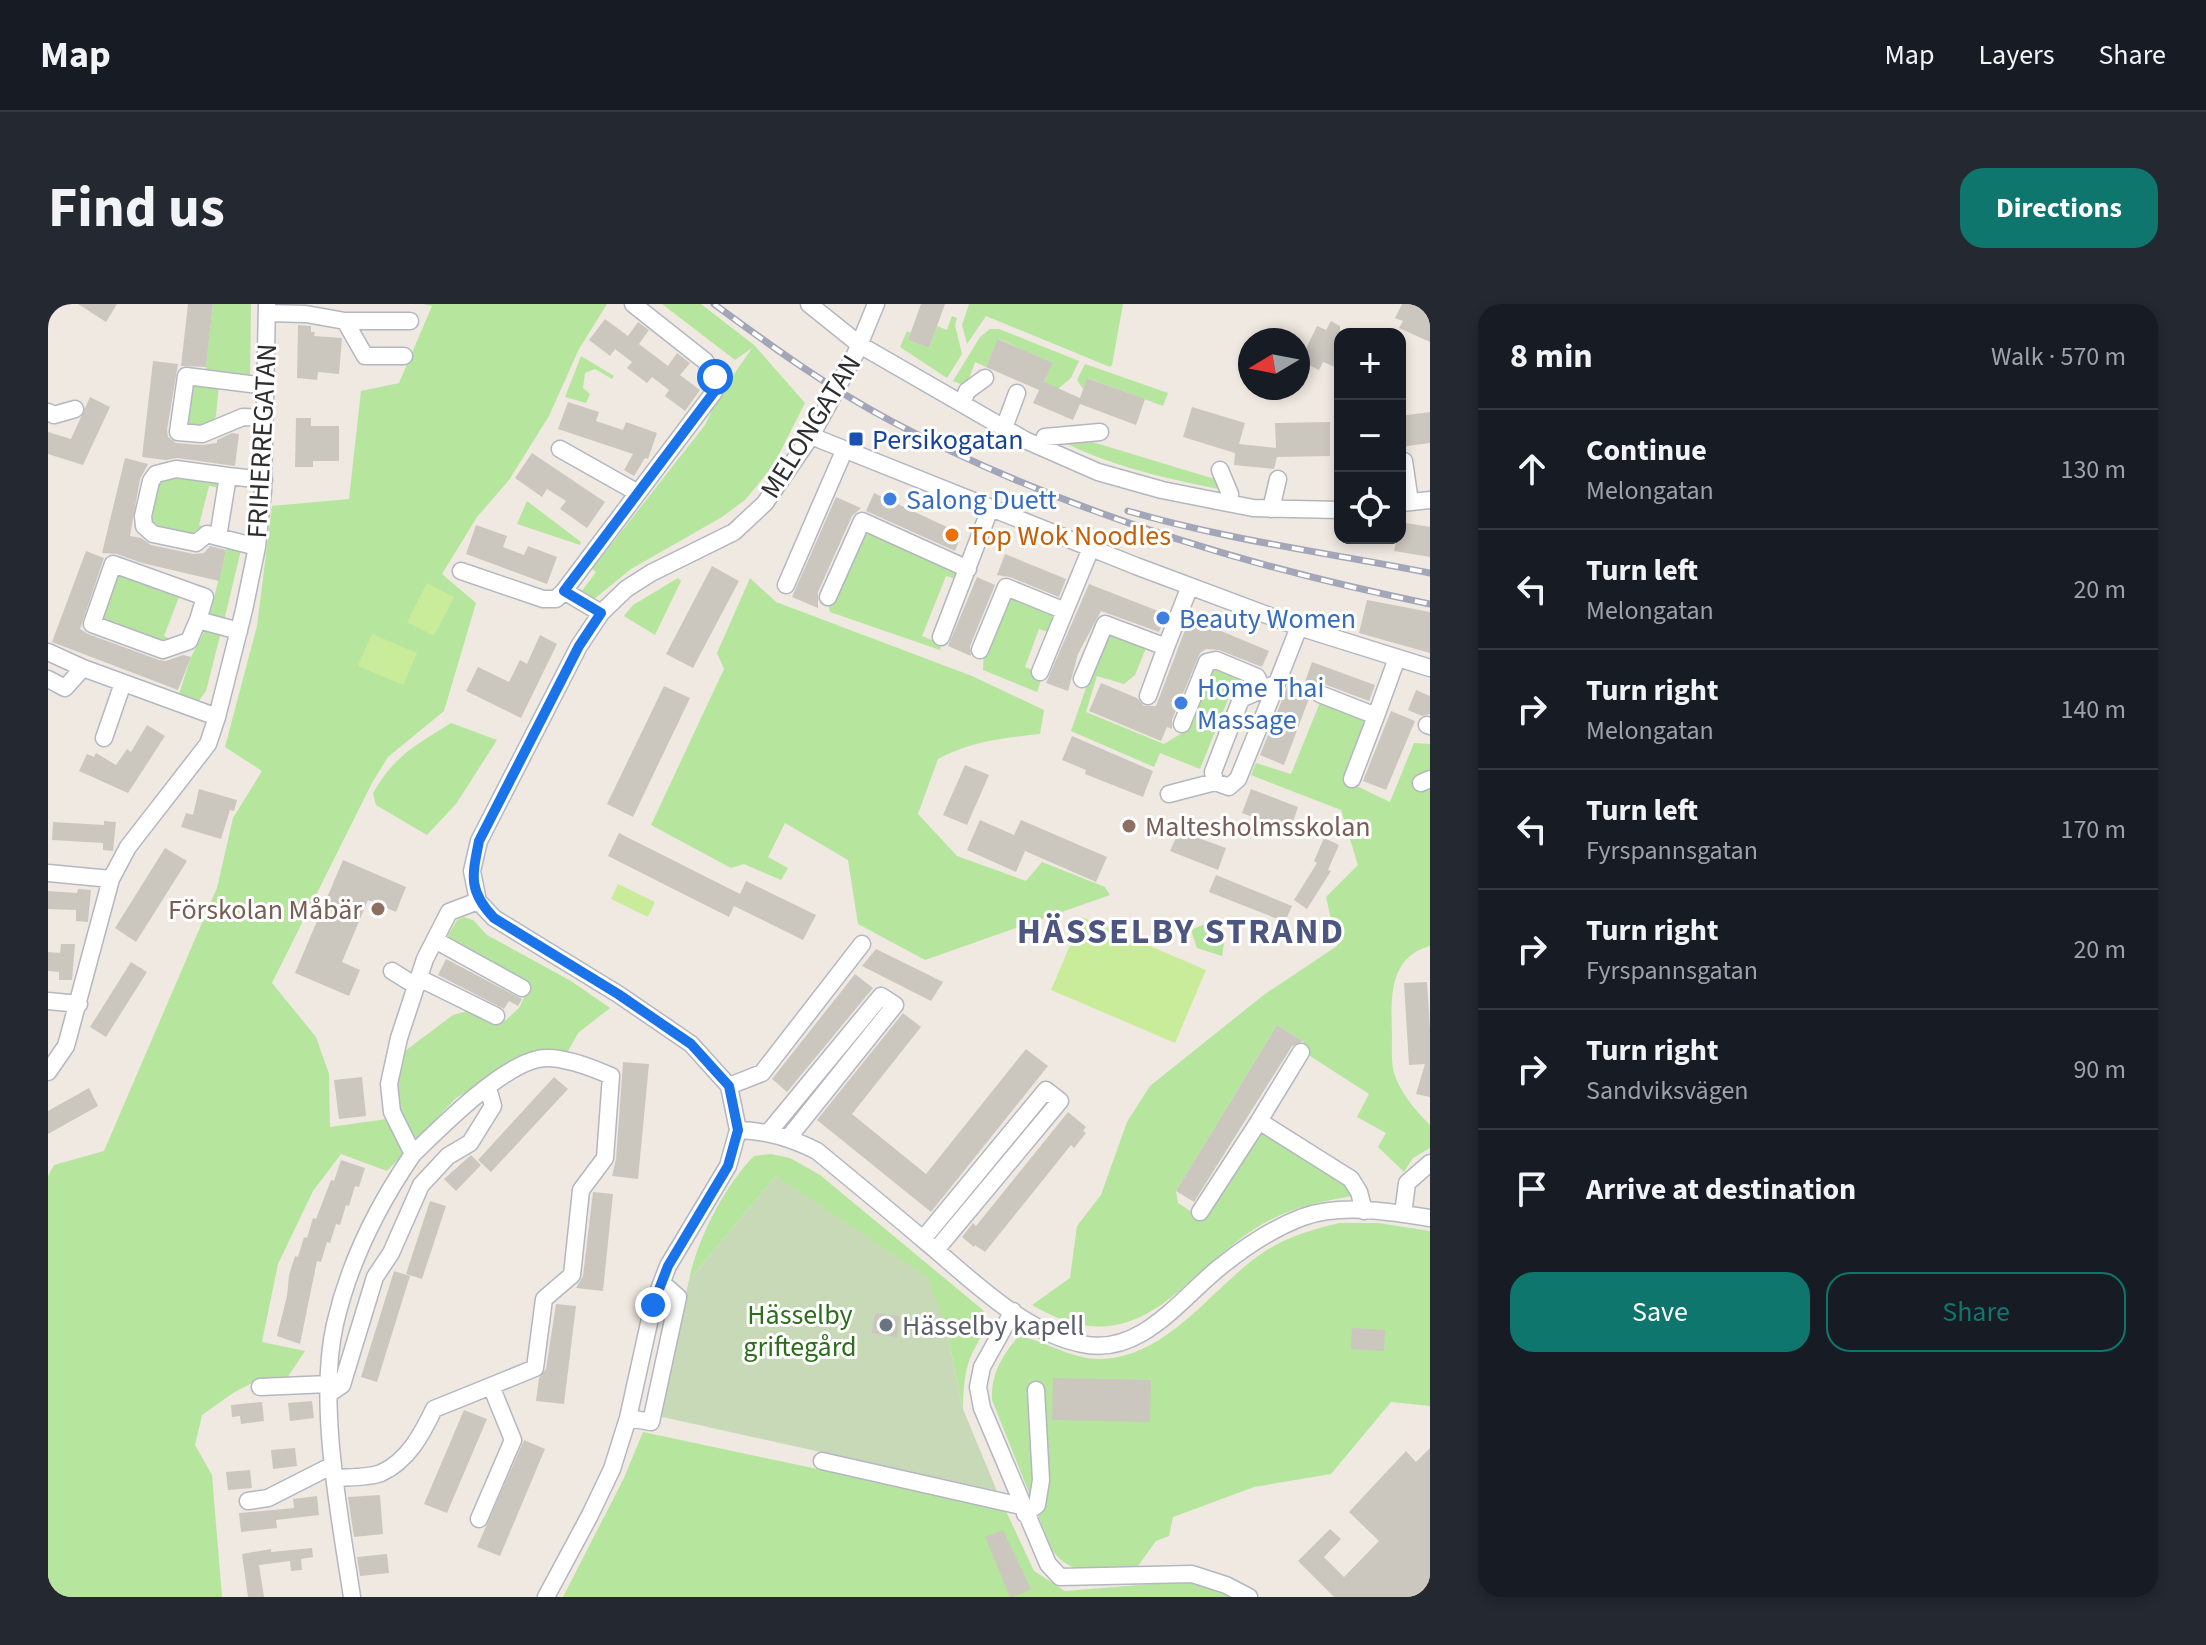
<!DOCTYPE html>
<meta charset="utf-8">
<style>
:root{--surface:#171b24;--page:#242831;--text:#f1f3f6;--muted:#9ea1a6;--line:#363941;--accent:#0f766e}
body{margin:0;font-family:"Source Sans 3",sans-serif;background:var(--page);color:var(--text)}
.controls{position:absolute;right:24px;top:24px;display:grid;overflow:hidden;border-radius:16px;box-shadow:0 4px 12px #0003}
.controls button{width:72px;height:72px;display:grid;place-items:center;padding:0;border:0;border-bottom:2px solid var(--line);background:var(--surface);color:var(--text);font:40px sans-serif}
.compass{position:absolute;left:1190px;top:24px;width:72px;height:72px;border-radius:50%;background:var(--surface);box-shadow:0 4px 12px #0003;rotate:260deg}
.stop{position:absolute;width:24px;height:24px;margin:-18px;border:6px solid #1a73e8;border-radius:50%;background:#fff}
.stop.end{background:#1a73e8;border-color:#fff;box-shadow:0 2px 8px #0008}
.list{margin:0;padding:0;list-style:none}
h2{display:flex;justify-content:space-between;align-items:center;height:104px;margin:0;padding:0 32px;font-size:34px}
h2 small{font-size:26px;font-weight:400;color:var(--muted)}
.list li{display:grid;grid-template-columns:52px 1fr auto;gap:24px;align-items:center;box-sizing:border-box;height:120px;padding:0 32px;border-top:2px solid var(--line)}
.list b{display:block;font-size:30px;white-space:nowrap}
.list p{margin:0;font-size:26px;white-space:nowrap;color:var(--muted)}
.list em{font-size:26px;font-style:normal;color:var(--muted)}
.actions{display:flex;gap:16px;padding:24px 32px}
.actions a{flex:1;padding:18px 0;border:2px solid var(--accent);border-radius:24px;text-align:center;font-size:28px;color:var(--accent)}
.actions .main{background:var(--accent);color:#fff}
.icon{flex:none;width:44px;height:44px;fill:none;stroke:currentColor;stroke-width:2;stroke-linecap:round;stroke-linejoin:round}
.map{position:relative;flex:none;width:1382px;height:1293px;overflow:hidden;border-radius:24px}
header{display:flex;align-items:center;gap:48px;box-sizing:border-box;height:112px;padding:0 40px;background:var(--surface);border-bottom:2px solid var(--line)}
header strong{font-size:38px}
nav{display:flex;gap:44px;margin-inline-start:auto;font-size:28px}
.intro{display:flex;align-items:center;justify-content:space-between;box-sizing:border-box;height:192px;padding:0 48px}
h1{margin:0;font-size:56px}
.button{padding:20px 36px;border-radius:24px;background:var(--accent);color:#fff;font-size:28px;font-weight:700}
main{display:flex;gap:48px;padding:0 48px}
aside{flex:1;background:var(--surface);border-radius:24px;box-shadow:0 4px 12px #0003}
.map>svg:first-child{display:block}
</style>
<header>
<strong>Map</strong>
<nav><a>Map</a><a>Layers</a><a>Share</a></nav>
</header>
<div class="intro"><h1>Find us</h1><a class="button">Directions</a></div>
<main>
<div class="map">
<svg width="1382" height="1293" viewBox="0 0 1382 1293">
<rect width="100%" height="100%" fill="#efe9e1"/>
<path fill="#b6e59e" d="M165 0H203L202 74 157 71Z
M375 0H559L531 45 501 112 461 176 429 213 394 270 428 299 396 407 340 453 324 479 224 679 268 733 281 770 282 823 339 815 357 747 405 711 423 706 448 717 458 716 471 704 480 685 398 635 409 616 416 613 425 616 439 631 523 677 562 704 530 729 519 749 490 748 408 794 339 867 293 850 265 887 230 960 214 1038 257 1047 239 1074 206 1078 185 1089 154 1111 147 1141 164 1171 174 1293H0V872L6 861 56 847 169 584 185 514 214 467 177 443 209 322 224 202 301 195 313 87 351 79 384 2Z
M614 0H653L706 41 757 99 725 162 697 196 674 213 583 265 545 296 533 288 548 268 544 265 657 121 671 92 704 44 687 56Z
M921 0H1075L1064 61 1062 63 938 12 919 40 914 21Z
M904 12 909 14 907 21 914 50 899 74 852 43 859 27 863 29 860 36 881 44 889 22 899 26Z
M942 25H951L1031 57 1023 74 1010 85 996 79 1004 59 951 35 938 63 927 58 919 80H912L905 77 932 33Z
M533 52 566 72 564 75 547 65 537 69 535 84 542 90 538 99 517 93Z
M1037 60 1120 89 1115 102 1040 74 1035 85 1029 76Z
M142 80H171L168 112 163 123 140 124 136 118Z
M1028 133 1170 176 1175 186C1117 174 1060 162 1007 134Z
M116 171 173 175 172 184 161 182 151 221 162 224 161 228 149 226 139 233 108 226 99 211 104 212 107 200 102 199 106 182Z
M479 197 533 238 532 241 469 220Z
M826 227 912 266 908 275 898 272 874 332 894 340 892 346 782 308 780 300 816 228Z
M179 243 193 246 176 317 161 313Z
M75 268 133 288 116 332 126 337 107 339 53 317 68 271Z
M630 274 633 277 607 331 576 312 585 301Z
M702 274 728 298 924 372 996 406 992 430C955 434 923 437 890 455L870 510 909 552 978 577 994 558 1057 583 1062 591 877 656 810 620 800 556 737 519 720 553 740 564 733 576 696 560 683 564 603 521 676 365 669 349Z
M971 293 1007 308 1009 316 1004 329 991 325 977 363 995 370 989 388 935 366 936 346 957 297Z
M158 324 173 328 158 387 149 399 130 393 143 353Z
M1070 328 1098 344 1087 371 1076 380 1049 372 1038 408 1116 440 1134 429 1167 361 1206 375 1185 383 1152 465 1112 449 1106 463 1023 427 1054 338 1059 331Z
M1273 396 1323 413 1296 476 1342 498 1366 439 1382 440V642C1340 653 1343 696 1344 731 1344 743 1343 758 1346 769 1353 790 1367 806 1382 821V844L1365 854 1356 868 1330 843 1338 829 1309 813 1321 790 1259 750 1255 737 1229 721 1128 887 1130 899 1153 914 1212 826 1299 875 1304 892C1271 898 1241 904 1211 922 1132 971 1092 1065 984 1001L1022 974 1029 922 1053 891 1079 818 1102 782 1217 690 1289 642 1278 593 1310 561 1293 506 1203 471 1208 459 1243 470Z
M403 419 449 436 408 500 379 531 328 501 325 489C348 450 367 442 403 419Z
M1157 620 1177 633 1174 652 1149 644 1143 626Z
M723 850 742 854 772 871 935 1006C943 1026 925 1042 920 1060 916 1075 915 1089 915 1105L897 1019 728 872 641 976C649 936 677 881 706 852Z
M1291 919H1330L1382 927V1102L1343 1098 1283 1170 1206 1183 1125 1213 1121 1232 1108 1237 1087 1266C1055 1267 1025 1275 1004 1246L944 1096C943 1070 954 1051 971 1032 999 1037 1023 1056 1054 1055 1118 1052 1159 991 1206 955 1230 936 1261 926 1291 919Z
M595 1128 957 1205 986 1267 1017 1287 1141 1277 1182 1293H515L576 1174Z"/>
<path fill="#c8d9b8" d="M728 872 880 974 897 1019 915 1105 949 1187 610 1112 641 976Z"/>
<path fill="#c9ec9a" d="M379 279 406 293 386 332 359 318Z
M324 330 369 349 355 381 310 362Z
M570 580 607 598 600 613 563 595Z
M1034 613 1158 666 1127 739 1003 686Z"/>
<path fill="#cbc7bf" d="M30 0H69L58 18Z
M140 0H165L158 63 133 62Z
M873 0H897L881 44 860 36Z
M1354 0H1382V38L1351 24 1355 17 1347 14Z
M557 15 580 32 590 18 601 26 591 40 620 62 629 49 642 59 632 71 652 86 637 107 617 92 621 86 604 73 599 79 579 64 584 58 567 45 562 52 541 36Z
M1283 17 1292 22V65L1275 58 1271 66 1252 57 1269 22 1278 26Z
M250 21 263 22V28H267L266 32 294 34 291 70 270 68 269 76 249 74Z
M950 35 1005 59 996 78 1032 94 1039 74 1097 95 1088 121 1032 100 1025 116 985 99 991 86 938 63Z
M105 57 130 60 119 126 120 133 128 139 154 141 169 139V136L184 129 191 130 187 162 129 154 118 156 94 153Z
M42 93 62 103 35 161 0 150V128L23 135Z
M520 98 551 108 548 117 575 126 578 118 609 129 600 155 597 154 586 172 576 166 585 150 510 125Z
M1144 103 1197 119 1191 140 1228 144 1227 119 1282 118V152L1229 153 1226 165 1186 161 1187 149 1135 133Z
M1382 108V139L1352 143V112Z
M248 114H263V122H291V157H265V163H247Z
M484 149 557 198 539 224 512 205 518 197 499 185 494 193 467 174Z
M77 154 100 160 92 175 82 232 93 234 103 241 146 250 156 249 162 242 178 246 171 277 94 259 69 250 54 249Z
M826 189 914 230 907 247 818 207Z
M788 193 813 204 804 212 770 288V304L744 293Z
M1352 218 1382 223V253L1346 247 1349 234H1352Z
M428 221 459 232 455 243 476 251 480 242 509 253 499 280 418 250Z
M38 247 56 254 32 325 40 330 111 356 118 357 135 351 143 353 130 386 4 338Z
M957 250 1018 275 1011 293 962 273 949 271Z
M664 262 691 277 645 364 618 350Z
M929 273 947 281 922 342 923 352 900 342Z
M1041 280 1118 310 1111 328 1053 307 1030 350 1020 387 998 379Z
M1319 296 1382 308V349L1311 329Z
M1140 318 1159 326 1161 322 1221 347 1214 363 1171 346 1158 345 1152 349 1124 416V425L1119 423 1113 437 1041 407 1053 379 1089 394 1096 402H1108Z
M492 331 509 340 473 414 418 387 430 363 461 378 472 356 479 360Z
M1264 358 1327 381 1321 397 1276 380 1266 381 1236 461 1212 451 1240 381 1254 386Z
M616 382 642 394 585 513 559 500Z
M1368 386 1382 392V410L1374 412 1360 406Z
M1343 407 1367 417 1338 486 1315 477Z
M99 421 117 432 80 489 31 467 39 450 46 453 48 449 68 461 79 445 83 448Z
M1024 432 1105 467 1095 493 1037 470 1038 466 1014 456Z
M917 461 941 471 919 521 895 511Z
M151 485 189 496 186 507 182 506 173 535 133 523 138 509 145 511Z
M1203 485 1250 503 1242 527 1194 509Z
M932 516 966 531 973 516 1059 553 1048 578 977 547 968 568 919 546Z
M56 517 68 518 65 547 55 546V539L4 536 5 518 56 521Z
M1131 527 1178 544 1170 566 1122 547Z
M571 529 692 590 698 577 768 611 755 636 686 602 681 613 560 552Z
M1276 534 1291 541 1280 566 1283 567 1259 605 1246 596 1269 559 1266 557Z
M117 544 139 557 88 638 67 624Z
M295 556 358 583 348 608 320 596 294 658 312 666 301 692 247 669Z
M1168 571 1244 602 1237 618 1161 588Z
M30 585 43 586 40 618 28 617V606L0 605V587L29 589Z
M13 640H27L24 676H11V668L0 667V648L12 649Z
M828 645 895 678 883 697 814 662Z
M398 655 474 695 470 702 461 697 456 705 390 671Z
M83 658 99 668 58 733 42 723Z
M807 670 825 684 739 788 724 775Z
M1379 678 1382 725V793L1368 790 1377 760 1361 761 1356 679Z
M855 709 873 723 804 810 878 870 978 745 1000 762 883 908 769 816Z
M1229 721 1255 737 1244 742 1146 898 1128 887Z
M575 758 601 760 590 875 564 872 568 855Z
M314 773 318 812 291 815 286 776Z
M506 773 520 785 443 868 430 856Z
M41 784 50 802 0 830V807Z
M1020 808 1038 823 1035 827 1038 829 1026 844 1023 841 937 948 927 941 926 943 914 933 925 919 928 922Z
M423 851 433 861 408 887 396 875Z
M293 856 317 864 311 883 307 882 301 902 298 901 292 921 288 920 282 939 279 938 273 958 269 957 252 1040 229 1032 239 992 241 971 247 952 250 953 256 933 259 934 265 914 268 915 283 876 286 877Z
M545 888 565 890 555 987 528 984 535 972Z
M382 897 398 902 374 975 358 970Z
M346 967 362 972 329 1078 313 1073Z
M508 1000 528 1002 516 1100 488 1097 491 1074 498 1065Z
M827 1009 852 1012 849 1033 824 1029Z
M1304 1024 1337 1026 1336 1047 1303 1045Z
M1005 1074 1103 1076 1102 1118 1004 1116Z
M264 1097 266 1114 242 1117 240 1099Z
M214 1098 216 1117 193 1120 192 1112 184 1113 183 1101Z
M416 1106 439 1115 399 1209 376 1200Z
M476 1136 497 1145 452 1252 429 1243Z
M247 1144 249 1162 225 1165 223 1146Z
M1382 1144V1293H1286L1250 1257 1282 1225 1293 1235 1276 1253 1296 1273 1331 1237 1301 1208 1358 1147 1368 1158Z
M202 1166 204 1184 180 1186 178 1168Z
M332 1191 335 1230 306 1233 300 1193Z
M269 1192 271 1211 228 1216 229 1224 193 1228 191 1209 246 1204 245 1195Z
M955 1226 983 1285 965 1293H962L937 1233Z
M264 1244 265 1253 253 1255 254 1266 243 1267 242 1257 211 1261 216 1293H200L194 1250 223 1245V1248Z
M339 1250 341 1269 312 1272 309 1253Z"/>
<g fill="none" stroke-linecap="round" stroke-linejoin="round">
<defs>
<path id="minor" d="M761 0 812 41 977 136 1050 168 1114 186 1205 204 1292 206
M219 9 258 10 297 17H362
M297 17 317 52H356
M807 51 828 0
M914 100 919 87 937 74
M0 108 6 111 27 105
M217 114 195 113 154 130 130 128 138 72 218 82
M956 124 969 89
M763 132 1088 262 1251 323 1382 364
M993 143 997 133 1052 128
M512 145 590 189
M1356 157 1362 198
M1172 166 1182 190 1181 199
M1354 199 1382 196
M1223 205 1230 175
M170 233 159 230 148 239 105 230 96 222 95 212 103 177 108 170 128 165 180 172
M209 243 170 233 180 172 216 176
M413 267 495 295H508L516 287 553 309
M738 281 796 147
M516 287 666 88 667 73 657 57 585 0
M780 293 814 217 920 265
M150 316 157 293 65 260 44 320 115 346 141 337 150 316 191 327
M893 333 942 205
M932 346 958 283 1017 307 1043 244
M0 348 35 364 169 413
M992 368 1017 307
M0 375 17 384 35 364
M1034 375 1057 320 1118 343 1142 282
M1229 379 1190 475 1181 483 1167 478 1165 468 1193 395 1229 379 1251 323
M1272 390 1328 412 1349 354
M1100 392 1118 343
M1134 420 1159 358 1168 356 1209 373 1215 386
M1379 421 1382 422
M56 434 75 379
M1304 475 1328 412
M1373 479 1382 475
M1121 490 1167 478
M0 569 63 575
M430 597 446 614 570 690 643 740 681 782 690 826 680 862 620 962 605 1001 580 1114 564 1165 542 1211 498 1293
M430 597 424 567 431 537 531 342 553 309 578 285 603 269 686 228 717 199 763 132 780 101
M387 636 474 684
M344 667 368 682
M371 674 448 712
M0 697 31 700
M0 768 18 742 63 575 80 543 160 440 169 413 196 306 209 243 215 187 219 0
M681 782 714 769 814 640
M1211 817 1253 748
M690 826C720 827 743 834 769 847 805 877 842 907 877 937 923 975 973 1027 1034 1040 1092 1053 1132 995 1172 963 1197 943 1225 924 1255 913 1294 899 1343 908 1382 914
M720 829 833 692 847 701 741 833
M365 850C393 823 452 763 490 755 509 750 545 764 563 772L557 854 533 886 524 971 496 995 487 1064 443 1082
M1152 908 1211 817 1303 875 1311 888 1316 907
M1355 910 1359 879 1382 859
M875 935 998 786 1012 797 888 946
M965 1007 934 1063 930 1083 934 1104 1000 1260 1012 1273 1144 1270 1178 1281 1201 1293
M212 1083 281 1080
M281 1090 294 1081 327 973 343 949 373 881 400 852 422 839 445 802 440 784
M580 1114 603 1118 630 993 614 979
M774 1157 973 1202
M287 1174C301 1173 320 1174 333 1169 360 1157 374 1130 386 1105L443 1082 465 1136 431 1215
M200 1197 220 1194 285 1161
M977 1210 989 1201 993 1176 988 1086
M304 1293C292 1213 269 1099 287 1020 301 959 330 901 365 850L344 808 341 780 351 734 377 655 401 608 430 597"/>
</defs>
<use href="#minor" stroke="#b4b7c1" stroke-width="19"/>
<use href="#minor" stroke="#fff" stroke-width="16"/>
<defs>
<path id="rail" d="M666 0C723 42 781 84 843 117 1011 206 1196 262 1382 300
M1080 207C1179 236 1281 249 1382 269"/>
</defs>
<use href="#rail" stroke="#a3a6b8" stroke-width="7"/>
<use href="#rail" stroke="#fff" stroke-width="4" stroke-dasharray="12" stroke-linecap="butt"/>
<defs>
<path id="minor-bridge" d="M780 101 804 56"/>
</defs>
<use href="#minor-bridge" stroke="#b4b7c1" stroke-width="19" stroke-linecap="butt"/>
<use href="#minor-bridge" stroke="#fff" stroke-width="16"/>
</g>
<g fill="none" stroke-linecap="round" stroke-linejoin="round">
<path stroke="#1a73e8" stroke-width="10" d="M605 1001 620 962 680 862 690 826 681 782 643 740 570 690 446 614C420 587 424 572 431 537L531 342 553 309 516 287 666 88 667 73"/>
</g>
<rect fill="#1a4fb4" stroke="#fff" stroke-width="3" x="800" y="127" width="16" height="16" rx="4"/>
<g fill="#3f7fe0" stroke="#fff" stroke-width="3">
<circle cx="842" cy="195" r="8"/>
<circle cx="1115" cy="314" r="8"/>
<circle cx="1133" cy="399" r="8"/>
</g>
<circle fill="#e8710a" stroke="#fff" stroke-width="3" cx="904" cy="231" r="8"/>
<g fill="#8d6e63" stroke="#fff" stroke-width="3">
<circle cx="1081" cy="522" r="8"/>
<circle cx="330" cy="605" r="8"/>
</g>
<circle fill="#6b7280" stroke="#fff" stroke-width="3" cx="838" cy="1021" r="8"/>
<g text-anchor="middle" stroke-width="6" stroke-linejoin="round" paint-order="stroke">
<g font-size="28" fill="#2e2e2e" stroke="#fff">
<text transform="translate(762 122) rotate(-58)" y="10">MELONGATAN</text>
<text transform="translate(213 137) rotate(-87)" y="10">FRIHERREGATAN</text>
</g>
<g font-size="28" fill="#164399" stroke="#fff" text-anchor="start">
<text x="824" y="145">Persikogatan</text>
</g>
<g font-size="28" fill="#366cbe" stroke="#fff" text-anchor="start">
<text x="858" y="205">Salong Duett</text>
<text x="1131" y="324">Beauty Women</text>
<text x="1149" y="393">Home Thai<tspan x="1149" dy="32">Massage</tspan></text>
</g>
<g font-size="28" fill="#c56008" stroke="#fff" text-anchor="start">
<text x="920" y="241">Top Wok Noodles</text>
</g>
<g font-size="28" fill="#785e54" stroke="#fff" text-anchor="start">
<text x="1097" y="532">Maltesholmsskolan</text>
<text x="314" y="615" text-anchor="end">Förskolan Måbär</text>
</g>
<g font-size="28" fill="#2c6e1b" stroke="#fff">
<text x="752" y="1020">Hässelby<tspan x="752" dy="32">griftegård</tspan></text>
</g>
<g font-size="28" fill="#5b616d" stroke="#fff" text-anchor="start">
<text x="854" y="1031">Hässelby kapell</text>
</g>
<g font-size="36" font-weight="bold" letter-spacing="2" fill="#4d5680" stroke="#fff">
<text x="1133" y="639">HÄSSELBY STRAND</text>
</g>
</g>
</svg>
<div class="controls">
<button>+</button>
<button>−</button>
<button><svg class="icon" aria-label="locate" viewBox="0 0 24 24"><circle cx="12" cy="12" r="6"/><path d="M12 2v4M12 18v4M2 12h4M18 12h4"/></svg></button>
</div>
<svg class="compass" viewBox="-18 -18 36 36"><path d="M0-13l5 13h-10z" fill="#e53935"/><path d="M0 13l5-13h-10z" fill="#9ea1a6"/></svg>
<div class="stop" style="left:667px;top:73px"></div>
<div class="stop end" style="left:605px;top:1001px"></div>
</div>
<aside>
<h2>8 min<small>Walk · 570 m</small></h2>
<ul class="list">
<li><svg class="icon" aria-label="ahead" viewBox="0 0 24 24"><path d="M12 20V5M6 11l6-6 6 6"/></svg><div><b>Continue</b><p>Melongatan</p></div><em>130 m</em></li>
<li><svg class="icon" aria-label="left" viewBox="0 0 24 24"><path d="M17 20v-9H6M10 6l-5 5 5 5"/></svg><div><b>Turn left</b><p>Melongatan</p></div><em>20 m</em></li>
<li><svg class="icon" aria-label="right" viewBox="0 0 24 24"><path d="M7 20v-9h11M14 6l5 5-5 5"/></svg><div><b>Turn right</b><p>Melongatan</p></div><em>140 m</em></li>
<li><svg class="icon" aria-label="left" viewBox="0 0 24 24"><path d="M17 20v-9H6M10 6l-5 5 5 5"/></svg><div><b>Turn left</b><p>Fyrspannsgatan</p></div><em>170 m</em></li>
<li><svg class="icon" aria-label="right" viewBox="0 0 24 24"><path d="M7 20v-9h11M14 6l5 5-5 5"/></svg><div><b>Turn right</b><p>Fyrspannsgatan</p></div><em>20 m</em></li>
<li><svg class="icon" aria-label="right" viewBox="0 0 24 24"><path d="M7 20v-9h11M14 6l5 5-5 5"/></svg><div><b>Turn right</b><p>Sandviksvägen</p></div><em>90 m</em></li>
<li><svg class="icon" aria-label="arrive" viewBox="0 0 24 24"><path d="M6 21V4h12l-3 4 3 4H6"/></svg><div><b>Arrive at destination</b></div></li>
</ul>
<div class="actions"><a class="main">Save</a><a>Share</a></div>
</aside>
</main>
